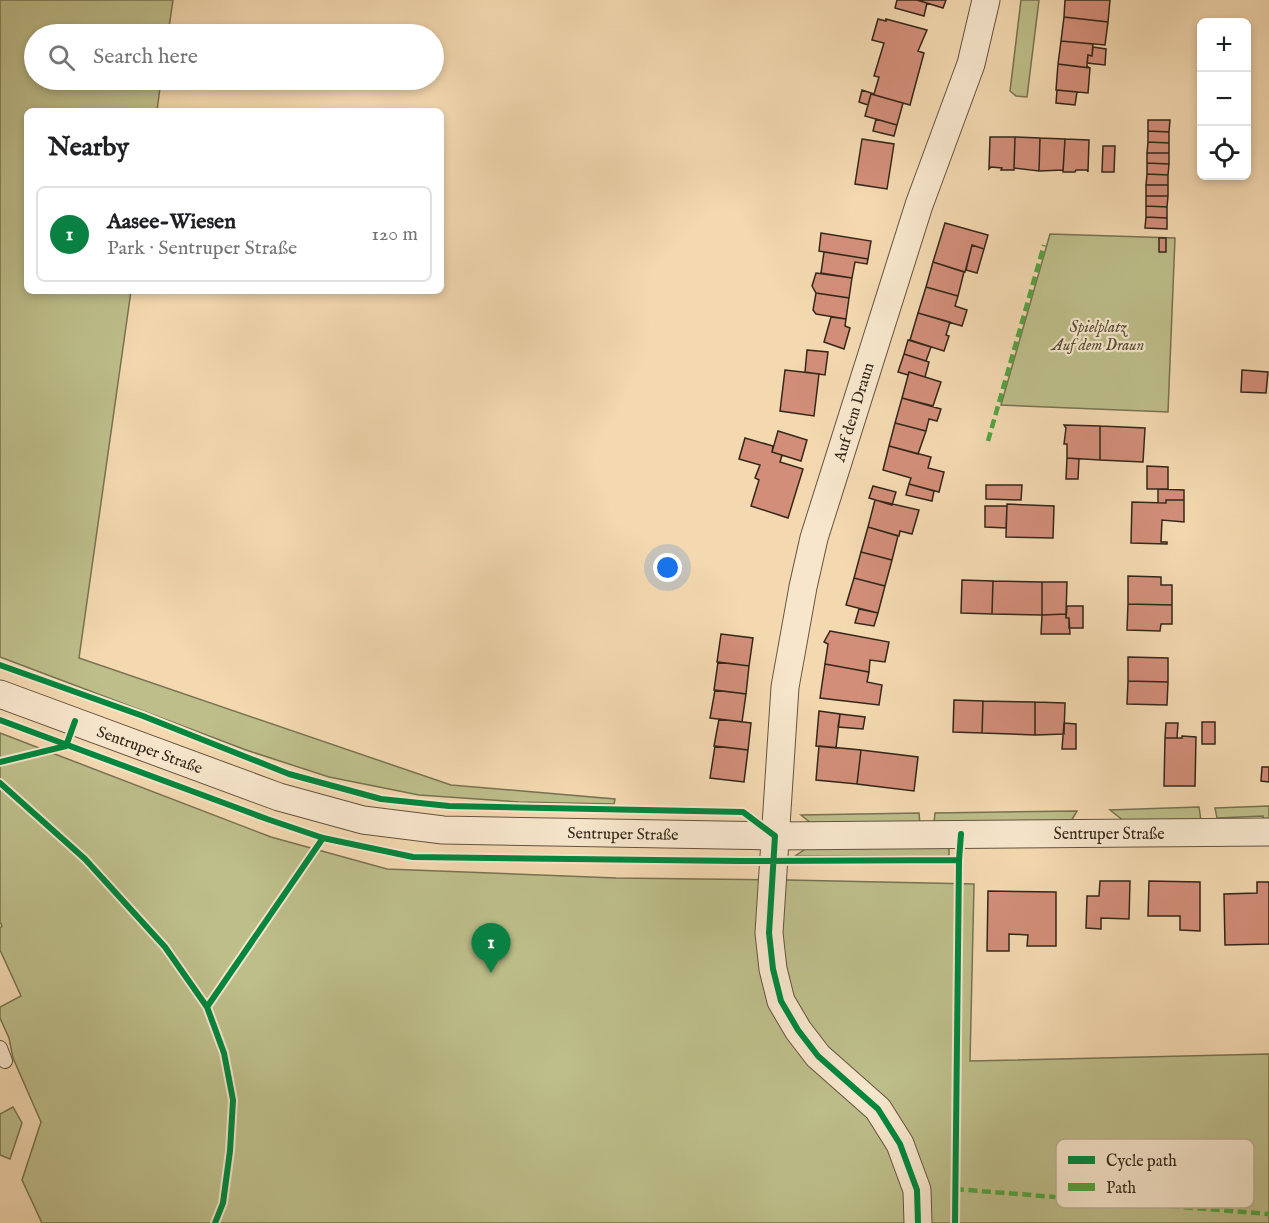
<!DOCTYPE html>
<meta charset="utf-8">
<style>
:root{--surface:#fff;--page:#f2f2f2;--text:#202124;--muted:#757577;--line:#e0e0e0;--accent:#0b8043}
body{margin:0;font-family:"IM FELL English",serif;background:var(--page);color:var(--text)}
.controls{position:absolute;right:18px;top:18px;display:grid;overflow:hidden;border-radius:9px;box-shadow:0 3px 9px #0003}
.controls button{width:54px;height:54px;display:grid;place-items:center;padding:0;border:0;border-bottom:2px solid var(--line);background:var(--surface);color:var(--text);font:30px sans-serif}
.you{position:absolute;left:668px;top:568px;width:21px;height:21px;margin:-15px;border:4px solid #fff;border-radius:50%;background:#1a73e8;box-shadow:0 0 0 9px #1a73e833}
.badge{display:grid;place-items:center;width:39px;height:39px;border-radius:50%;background:var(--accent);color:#fff;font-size:20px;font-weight:700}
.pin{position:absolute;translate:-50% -50px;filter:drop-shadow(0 2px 3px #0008)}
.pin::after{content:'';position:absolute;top:32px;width:21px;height:18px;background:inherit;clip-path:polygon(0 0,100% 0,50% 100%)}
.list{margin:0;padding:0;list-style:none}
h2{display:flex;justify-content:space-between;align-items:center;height:78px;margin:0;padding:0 24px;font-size:26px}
h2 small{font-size:20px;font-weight:400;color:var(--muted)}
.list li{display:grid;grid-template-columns:39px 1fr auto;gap:18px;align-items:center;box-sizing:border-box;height:96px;margin:0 12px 12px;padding:0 12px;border:2px solid var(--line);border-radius:9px}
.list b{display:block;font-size:22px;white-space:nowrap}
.list p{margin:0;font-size:20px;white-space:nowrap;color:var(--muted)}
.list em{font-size:20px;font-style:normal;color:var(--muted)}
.icon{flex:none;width:33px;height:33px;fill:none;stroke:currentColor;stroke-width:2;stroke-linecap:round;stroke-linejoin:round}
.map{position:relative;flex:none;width:1269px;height:1223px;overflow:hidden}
.search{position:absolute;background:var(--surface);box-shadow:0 3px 9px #0003;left:24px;top:24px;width:420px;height:66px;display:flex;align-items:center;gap:15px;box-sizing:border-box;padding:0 21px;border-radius:33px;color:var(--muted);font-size:22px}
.panel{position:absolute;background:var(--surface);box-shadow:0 3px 9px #0003;left:24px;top:108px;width:420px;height:186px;border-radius:9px}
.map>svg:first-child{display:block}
</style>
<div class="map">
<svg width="1269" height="1223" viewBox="0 0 1269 1223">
<rect width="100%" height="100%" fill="#f3d8b0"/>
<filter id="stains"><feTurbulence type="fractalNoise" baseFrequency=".00333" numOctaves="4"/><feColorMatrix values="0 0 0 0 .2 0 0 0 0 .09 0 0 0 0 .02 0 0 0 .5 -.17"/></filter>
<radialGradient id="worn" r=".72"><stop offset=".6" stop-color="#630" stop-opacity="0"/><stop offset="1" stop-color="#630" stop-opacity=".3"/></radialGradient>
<path fill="#bdbe8a" stroke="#787252" stroke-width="1.5" d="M0 0H173L168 34H34V80H161L157 111H27V291H131L79 658 451 785 615 799 614 804 519 802 419 795 329 777 246 750 0 657Z
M1021 0H1039L1027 97 1016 96 1010 91Z
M1050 234 1175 238 1168 412 1001 405Z
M0 733 271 837 387 869 616 878 788 880 974 884 970 1061 1269 1054V1223H42L22 1180 41 1122 13 1058 9 1038 0 1018V1007L21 996 0 950V928L2 926 0 922Z
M1269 806V822H1263V816L1217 818 1215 808Z
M1199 807 1201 821H1124L1110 810Z
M1077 811 1070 823H934L935 813Z
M919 813 920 825 812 824 801 815Z
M813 844 949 846V856H795Z
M13 1107 22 1123 10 1159 0 1155V1114Z"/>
<path fill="#d28e79" stroke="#33271a" stroke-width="1.5" d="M897 0H917L927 3 924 16 895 8Z
M917 0H946L943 8Z
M1065 0H1110L1108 22 1064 17Z
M1064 17 1108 22 1105 45 1061 41Z
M878 19 886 21V19L927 30 918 51 924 53 910 105 871 94 868 105 859 102 862 90 874 94 879 77 874 76 884 43 872 40Z
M1061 41 1093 44 1092 56 1088 55 1087 66 1090 68 1058 64Z
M1093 47 1106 49 1105 65 1087 63 1088 55 1092 56Z
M1058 64 1090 68 1088 93 1056 90Z
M1057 90 1077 92 1075 105 1056 103Z
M871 94 903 103 897 125 865 116Z
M876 119 897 125 894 136 873 131Z
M1148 120H1170L1169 132 1148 131Z
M1148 131 1169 132V143L1148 142Z
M990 137H1015L1014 170H1001L1002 168 991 167 989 169Z
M1015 137 1040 138 1039 171 1014 168Z
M1040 138 1065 139 1063 170 1039 171Z
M862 139 894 144 887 189 855 184Z
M1065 139 1089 140 1088 172 1087 170H1076L1075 172H1063Z
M1148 142 1169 143V153H1147Z
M1103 146H1115L1114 172H1102Z
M1147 153H1169V164L1147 163Z
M1147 163 1169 164 1168 175 1147 174Z
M1147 174 1168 175V185H1146Z
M1146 185H1168V196H1146Z
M1146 196H1168L1167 207 1146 206Z
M1146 206 1167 207V218L1146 217Z
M1146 217 1167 218V229L1145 228Z
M945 223 988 235 984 249 972 245 965 272 933 262Z
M821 233 871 241 868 259 819 251Z
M1159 238H1166V252H1159Z
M972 245 984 249 977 273 966 270Z
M824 252 868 259 867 264 855 262 852 278 821 273Z
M933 262 964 272 958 296 926 287Z
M816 273 852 278 849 298 816 293 812 286Z
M926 287 958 296 955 306 967 310 962 326 918 313Z
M816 293 849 298 846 319 816 314 813 310Z
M918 313 950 322 946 335 949 336 944 351 910 340Z
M831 317 846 319 845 326 850 328 844 349 824 342Z
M908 340 931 347 926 361 904 354Z
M807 350 828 352 825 375 805 372Z
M904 354 929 362 925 377 909 372 908 375 898 372Z
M785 370 819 374 814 416 780 411Z
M1242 370 1268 372 1266 393 1241 392Z
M909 372 941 382 933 406 902 398Z
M902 398 941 409 937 421 929 419 926 431 895 423Z
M895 423 926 431 918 454 889 446Z
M1064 425 1100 426V460L1067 458V444H1064L1066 428Z
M1100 426 1145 428 1143 462 1100 460Z
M778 431 807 440 801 461 772 452Z
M745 438 773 446 772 452 782 455 780 462 803 469 788 518 751 506 759 480 755 478 760 465 739 459Z
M889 446 931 457 928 468 944 472 939 492 909 484 911 478 883 470Z
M1067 458 1079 459 1078 479H1066Z
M1147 466 1168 467V489H1147Z
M909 484 934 491 932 501 906 495Z
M986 485H1022L1021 500 986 499Z
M873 486 896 492 892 505 869 498Z
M1158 489 1184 490V500H1166V503H1158Z
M875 500 919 510 912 534 900 531 899 536 868 527Z
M1166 500H1184V522L1162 520 1161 542H1167V544L1131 543 1132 502 1166 503Z
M1007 504 1054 506 1053 538 1006 537Z
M985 506H1007L1006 528 985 527Z
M868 527 898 536 892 560 861 552Z
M861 552 892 560 885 586 854 578Z
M1128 576 1161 577V585H1172V605L1128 604Z
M854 578 885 586 878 613 846 605Z
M962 580 993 581 992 614 961 613Z
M993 581 1042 582V615L992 614Z
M1042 582H1067L1066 614 1042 615Z
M1128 604 1172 605V624H1161L1160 631 1127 630Z
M1067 606H1083V628H1069V618H1066Z
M859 609 878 613 874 626 855 623Z
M1066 614V618H1069L1070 634H1041L1042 615Z
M830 631 889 642 885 662 870 660 869 672 825 664 828 644 824 642Z
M721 634 753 638 749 666 717 662Z
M1128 657 1168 658V682L1128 681Z
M718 662 749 666 746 694 714 690Z
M825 664 869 672 867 682 882 685 879 705 820 698Z
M1128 681 1168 682 1167 705 1127 704Z
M715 690 746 694 742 722 710 718Z
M954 700 983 701 982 733 953 732Z
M983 701 1035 702V735L982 733Z
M1035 702 1065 703 1064 734 1035 735Z
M819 711 840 714 836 748 816 746Z
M840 714 865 717 863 729 838 727Z
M719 719 751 723 748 750 714 746Z
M1202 722H1215V744H1202Z
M1064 723 1076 724V749H1062Z
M1166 723H1178L1177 738H1165Z
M1182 736 1196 737 1195 786H1164L1165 738H1182Z
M715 746 748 750 744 782 710 778Z
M819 746 861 750 857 784 816 780Z
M861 750 918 757 914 791 857 784Z
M1262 767H1269V782L1261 781Z
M1100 881H1130L1129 919 1101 918V929L1086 928 1087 896H1099Z
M1149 881 1200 882V931L1180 930V916H1148Z
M1257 882H1269V944L1225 945 1224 894 1257 893Z
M988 891 1056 892V946H1027L1028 935 1009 934V951H987Z"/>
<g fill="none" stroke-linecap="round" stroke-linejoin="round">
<defs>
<path id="service" d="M0 1048 5 1061"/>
<path id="minor" d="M0 694 279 797 363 820 443 830 775 836 1269 832
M918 1223 917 1190 900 1144 878 1109 818 1056 798 1030 781 1001 773 969 769 933 785 687 803 587 814 538 919 205 971 64 986 0"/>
</defs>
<use href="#service" stroke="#635340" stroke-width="16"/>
<use href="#minor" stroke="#635340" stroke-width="29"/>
<use href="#service" stroke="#f7e6cc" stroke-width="14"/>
<use href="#minor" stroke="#f7e6cc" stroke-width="27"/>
<path stroke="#52a340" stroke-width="4.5" stroke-dasharray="9 4.5" stroke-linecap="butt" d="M988 441 1044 245
M955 1189 1269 1214"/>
<defs>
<path id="cycleway" d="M0 665 143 716 289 774 381 799 449 806 743 812 775 836 769 933 773 969 781 1001 798 1030 818 1056 878 1109 900 1144 917 1190 918 1223
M0 720 267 819 323 838 413 857 740 861 959 860
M0 762 66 746 75 721
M0 783 85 859 165 947 207 1007 224 1053 233 1100 230 1151 223 1203 215 1223
M207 1007 323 838
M955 1223 959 860 961 834"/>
</defs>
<use href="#cycleway" stroke="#f7e6cc" stroke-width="10"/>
<use href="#cycleway" stroke="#00873e" stroke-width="6"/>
</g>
<g text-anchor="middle" stroke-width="4.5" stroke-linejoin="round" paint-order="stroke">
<g font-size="16" font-style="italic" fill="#564d36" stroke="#f7e6cc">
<text x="1098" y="332">Spielplatz<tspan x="1098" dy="18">Auf dem Draun</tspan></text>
</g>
<g font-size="16" fill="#33271a" stroke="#f7e6cc">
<text transform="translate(853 412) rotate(-73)" y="6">Auf dem Draun</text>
<text transform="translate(150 749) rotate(20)" y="6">Sentruper Straße</text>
<text transform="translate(623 833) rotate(1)" y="6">Sentruper Straße</text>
<text x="1109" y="839">Sentruper Straße</text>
</g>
</g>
<rect x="1056" y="1139" width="198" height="69" rx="9" fill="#f7e6cc" stroke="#bcad97" stroke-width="1.5"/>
<rect x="1068" y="1156" width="27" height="8" fill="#00873e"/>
<rect x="1068" y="1183" width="27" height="8" fill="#52a340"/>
<g font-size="16" fill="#33271a">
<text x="1106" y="1166">Cycle path</text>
<text x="1106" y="1193">Path</text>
</g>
<rect width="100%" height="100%" filter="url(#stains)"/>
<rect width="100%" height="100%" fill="url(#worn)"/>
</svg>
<div class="controls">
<button>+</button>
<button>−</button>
<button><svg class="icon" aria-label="locate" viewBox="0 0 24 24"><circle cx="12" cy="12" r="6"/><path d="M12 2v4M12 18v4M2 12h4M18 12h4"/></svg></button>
</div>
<div class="you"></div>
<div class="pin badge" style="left:491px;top:973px">1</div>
<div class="search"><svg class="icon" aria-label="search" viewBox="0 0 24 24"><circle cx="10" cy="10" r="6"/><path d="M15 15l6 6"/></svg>Search here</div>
<section class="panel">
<h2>Nearby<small></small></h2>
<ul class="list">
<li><span class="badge">1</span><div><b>Aasee-Wiesen</b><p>Park · Sentruper Straße</p></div><em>120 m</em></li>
</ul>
</section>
</div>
